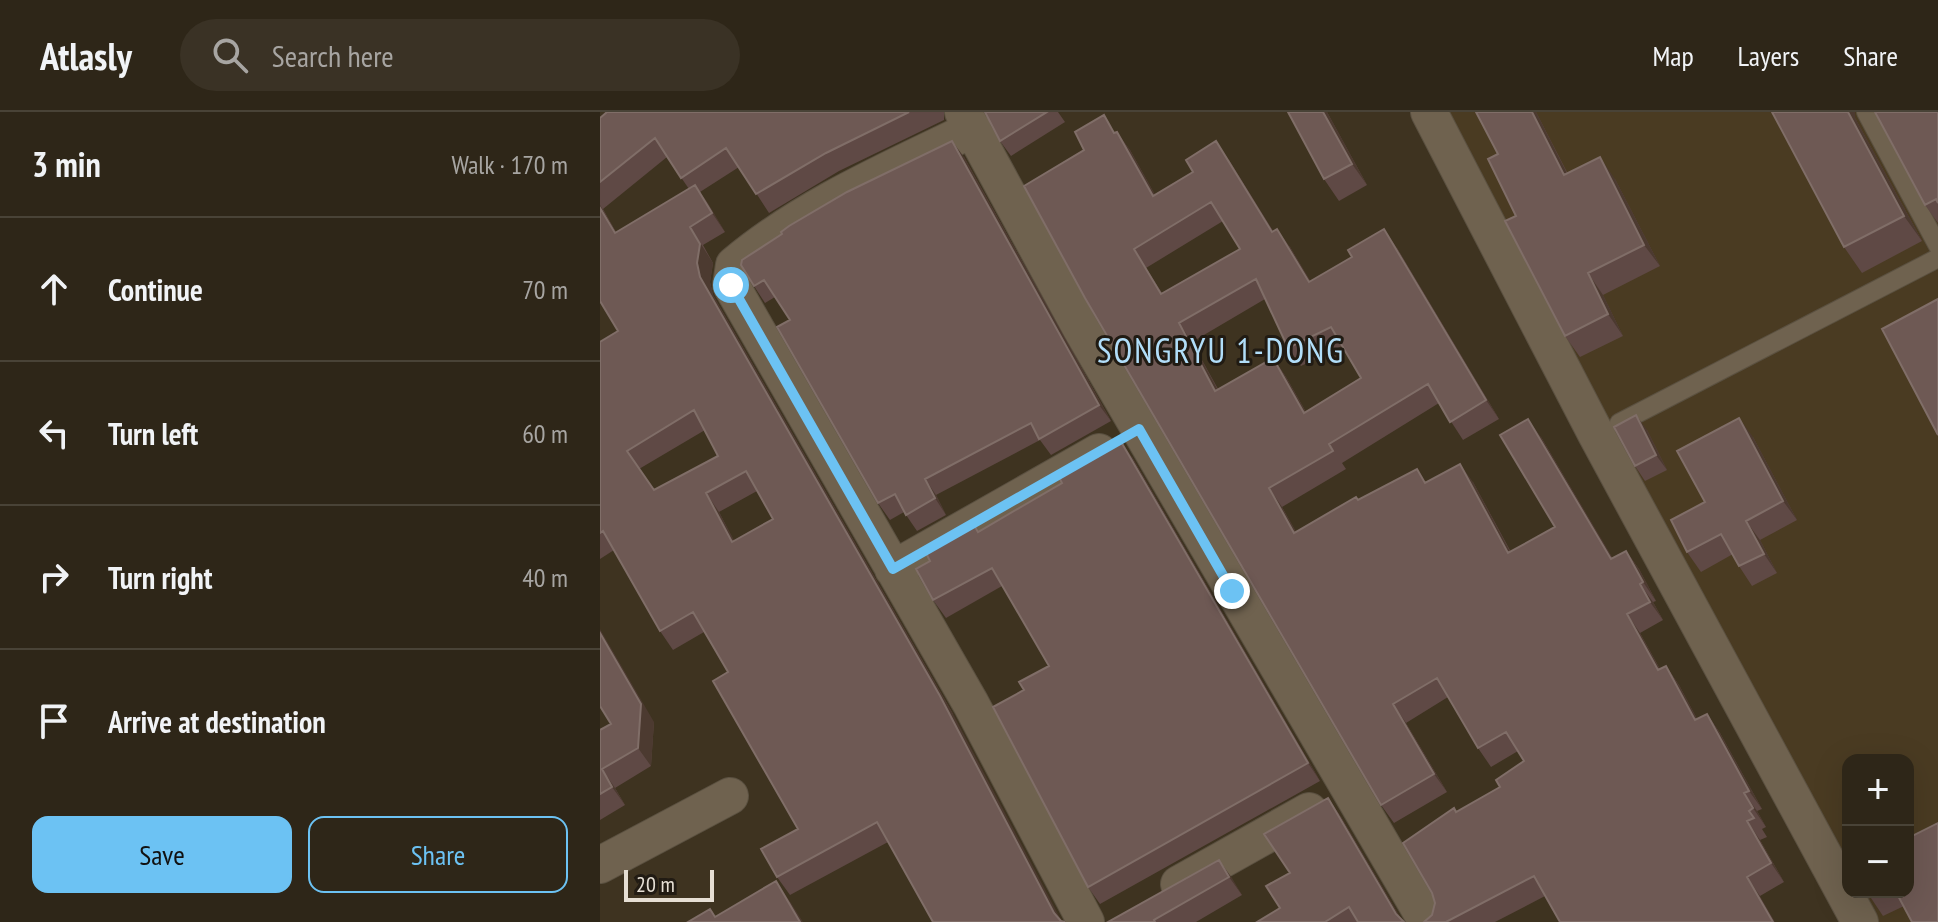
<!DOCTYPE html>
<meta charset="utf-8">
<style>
:root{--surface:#2e2618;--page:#3a3225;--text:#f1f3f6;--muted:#a7a5a2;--line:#494337;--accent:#6cc2f3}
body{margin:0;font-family:"PT Sans Narrow",sans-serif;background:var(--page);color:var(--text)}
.controls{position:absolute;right:24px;bottom:24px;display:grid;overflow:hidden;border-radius:16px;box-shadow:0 8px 32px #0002}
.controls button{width:72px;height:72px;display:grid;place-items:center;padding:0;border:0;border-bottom:2px solid var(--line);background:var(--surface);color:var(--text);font:40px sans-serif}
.scale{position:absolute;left:24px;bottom:20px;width:90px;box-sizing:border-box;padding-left:8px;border:4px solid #e6dfd4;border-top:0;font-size:22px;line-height:28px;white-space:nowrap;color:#e6dfd4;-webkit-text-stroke:6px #211b13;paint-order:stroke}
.stop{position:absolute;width:24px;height:24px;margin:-18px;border:6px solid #6cc2f3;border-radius:50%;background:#fff}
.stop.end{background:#6cc2f3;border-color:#fff;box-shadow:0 2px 8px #0008}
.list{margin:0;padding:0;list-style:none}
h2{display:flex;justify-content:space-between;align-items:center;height:104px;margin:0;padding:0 32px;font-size:34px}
h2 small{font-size:26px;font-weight:400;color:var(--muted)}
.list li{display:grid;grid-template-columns:52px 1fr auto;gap:24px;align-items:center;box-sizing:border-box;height:144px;padding:0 32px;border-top:2px solid var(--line)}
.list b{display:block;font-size:30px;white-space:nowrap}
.list em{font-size:26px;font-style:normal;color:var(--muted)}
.actions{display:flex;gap:16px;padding:24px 32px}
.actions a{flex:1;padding:18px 0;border:2px solid var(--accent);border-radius:16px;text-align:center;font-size:28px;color:var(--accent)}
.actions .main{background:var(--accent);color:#111}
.icon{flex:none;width:44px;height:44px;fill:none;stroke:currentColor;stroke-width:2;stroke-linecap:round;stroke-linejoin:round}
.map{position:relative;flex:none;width:1338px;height:810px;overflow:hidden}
header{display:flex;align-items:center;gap:48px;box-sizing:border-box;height:112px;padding:0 40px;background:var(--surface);border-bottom:2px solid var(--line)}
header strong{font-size:38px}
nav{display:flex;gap:44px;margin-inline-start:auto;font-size:28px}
.search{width:560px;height:72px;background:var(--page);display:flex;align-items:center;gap:20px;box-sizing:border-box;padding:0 28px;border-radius:44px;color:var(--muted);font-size:30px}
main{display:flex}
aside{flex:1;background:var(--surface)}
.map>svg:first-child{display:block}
</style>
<header>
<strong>Atlasly</strong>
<div class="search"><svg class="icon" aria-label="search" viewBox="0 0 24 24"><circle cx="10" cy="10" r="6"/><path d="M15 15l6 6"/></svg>Search here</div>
<nav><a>Map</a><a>Layers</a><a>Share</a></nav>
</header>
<main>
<aside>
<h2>3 min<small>Walk · 170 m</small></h2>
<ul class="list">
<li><svg class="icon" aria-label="ahead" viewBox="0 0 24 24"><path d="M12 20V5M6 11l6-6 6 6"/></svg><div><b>Continue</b></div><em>70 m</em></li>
<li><svg class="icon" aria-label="left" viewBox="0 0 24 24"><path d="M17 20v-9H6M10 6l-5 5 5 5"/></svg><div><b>Turn left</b></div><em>60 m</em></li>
<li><svg class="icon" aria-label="right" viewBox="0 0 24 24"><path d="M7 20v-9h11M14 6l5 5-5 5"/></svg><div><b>Turn right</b></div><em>40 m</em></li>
<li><svg class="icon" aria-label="arrive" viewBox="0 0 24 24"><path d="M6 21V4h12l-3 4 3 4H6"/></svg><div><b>Arrive at destination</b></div></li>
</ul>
<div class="actions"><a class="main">Save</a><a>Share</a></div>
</aside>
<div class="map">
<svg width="1338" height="810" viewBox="0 0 1338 810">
<rect width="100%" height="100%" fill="#3e3320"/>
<path fill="#4a3b22" d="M848 0H1338V810H1278L1261 780H1308V648H1248V755L1017 325Z"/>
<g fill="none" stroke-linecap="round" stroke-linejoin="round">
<defs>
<path id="lane" d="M1266 0 1338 134
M1019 311 1338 146"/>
<path id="street" d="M363 0 480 215 827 810
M829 0 996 322 1260 810
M373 17C291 57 204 94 134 153L131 173 371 592 486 810
M293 457 499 340
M0 753 130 684
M579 772 709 699"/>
</defs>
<use href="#lane" stroke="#5b5141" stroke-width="20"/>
<use href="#street" stroke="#5b5141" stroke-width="38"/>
<use href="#lane" stroke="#6f624f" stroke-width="18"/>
<use href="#street" stroke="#6f624f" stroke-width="36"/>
</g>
<path fill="#5f4945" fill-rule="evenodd" d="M7 0H344V8L239 59 169 101 139 55 100 80 125 120 103 133 113 151 110 170 113 183 353 602 288 730 190 783 177 765 198 717 128 560 104 520 73 538 60 519 14 438 0 447V230L18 219 0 189V6ZM67 45 89 77 16 120 3 97ZM105 318 118 344 54 378 39 357ZM157 379 173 407 134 429 119 400Z
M385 0H458L465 10 411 44 400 29Z
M727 0 767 73 739 89 724 67Z
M936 0 968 62 1015 67 1060 154 1003 183 1023 224 980 245 965 224 916 104 898 42Z
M1172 0H1255V6L1322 129 1262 161 1244 135Z
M1338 0V111L1325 93Z
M516 20 530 38 555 83 629 48 673 119 690 135 710 169 797 136 899 307 863 328 839 291 742 351 746 357 682 395 696 420 758 388 826 370H873L911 440 955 415 941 325 1012 446 1026 439 1039 457 1056 489 1053 490 1063 508 1040 521 1060 557 1066 554 1079 573 1097 607 1107 602 1120 621 1162 697 1157 699 1166 715 1162 717 1167 725 1160 728 1184 770 1160 784H945L895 810H824L832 803 856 700 900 675 924 649 918 639 891 655 878 636 848 585 806 611 847 680 794 711 781 693 485 186ZM623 109 640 137 562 181 546 156ZM665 187 688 236 701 254 742 234 761 266 706 300 686 265 673 246 618 277 592 230Z
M364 45 511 309 451 343 440 328 336 383 346 403 317 419 304 400 290 408 278 391 190 208 175 185 165 191 154 174Z
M1047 318 1067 358 1045 369 1035 354Z
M1153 325 1197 408 1160 428 1177 461 1152 474 1139 454 1133 442 1101 460 1087 440 1105 390Z
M532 345 720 669 500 792 488 775 424 578 449 554 402 474 346 506 333 488 330 449 373 411 379 419Z
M54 610 51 654 15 676 25 693 0 708V618L11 612Z
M728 686 741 705 801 807 804 810H657L680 796 690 761Z
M619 748 642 783 596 810H508Z
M1267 780H1308L1304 794 1283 804Z"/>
<path fill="#4c3a30" d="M723 0H727L767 73 752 52Z
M932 0H936L979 85 964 63Z
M1248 0H1255V6L1322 129 1304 104Z
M517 20 530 38 566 102 553 84Z
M352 29 364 45 511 309 499 293Z
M616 29 629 48 685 138 672 120Z
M1000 45 1015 67 1060 154 1044 133Z
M95 73 108 91 125 120 112 101Z
M0 93 28 140 15 121 0 96Z
M90 115 113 151 110 170 113 183 353 602 462 810 454 801 100 165Z
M677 117 690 135 722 188 709 170Z
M784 117 797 136 899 307 886 288Z
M534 137 546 156 574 201 561 182Z
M988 161 1003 183 1023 224 1008 202Z
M579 211 592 230 628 297 615 279Z
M673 246 686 265 717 319 704 301Z
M1036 303 1047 318 1067 358 1056 343Z
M1139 306 1153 325 1197 408 1183 389Z
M928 307 941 325 1024 465 1011 447Z
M520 328 532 345 720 669 708 651Z
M860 352 873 370 921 460 908 441Z
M325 367 336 383 346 403 335 386Z
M669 376 682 395 707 439 694 421Z
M106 381 119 400 145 449 132 430Z
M1146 409 1160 428 1177 461 1164 442Z
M1026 439 1039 457 1056 489 1043 470Z
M1040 472 1053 490 1063 508 1050 490Z
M1027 502 1040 521 1071 577 1058 558Z
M0 517 54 610 51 654 38 636 0 521Z
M1066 554 1079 573 1108 627 1095 608Z
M793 592 806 611 847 680 834 662Z
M1107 602 1120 621 1162 697 1149 679Z
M2 657 15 676 25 693 12 675Z
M1144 681 1157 699 1166 715 1153 696Z
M728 686 741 705 803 810 796 802Z
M1147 709 1160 728 1184 770 1171 751Z
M619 748 632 766 642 783 629 765Z
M1147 765 1160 784 1175 810H1173Z
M176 769 191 791 203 810H200Z"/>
<path fill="#6e5954" stroke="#806e68" stroke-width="2" fill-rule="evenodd" d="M7 0H309L226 41 156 82 126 36 81 66 55 26 0 70V6Z
M385 0H447L400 29Z
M688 0H723L752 52 724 67Z
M876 0H932L964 63 1000 45 1044 133 988 161 1008 202 965 224 905 109 916 104 888 47 898 42Z
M1172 0H1248L1304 104 1244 135Z
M1275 0H1338V91L1336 87 1325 93Z
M504 3 514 21 517 20 553 84 593 60 586 48 616 29 672 120 677 117 709 170 752 145 748 138 784 117 886 288 850 310 828 272 729 332 733 339 669 376 694 421 756 385 758 388 817 357 825 371 860 352 908 441 955 415 900 323 928 307 1011 447 1026 439 1043 470 1040 472 1050 490 1027 502 1058 558 1066 554 1095 608 1107 602 1149 679 1144 681 1153 696 1149 699 1154 706 1147 709 1171 751 1147 765 1173 810H960L934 764 846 810H824L832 803 835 791 832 781 803 731 854 696 856 700 900 675 896 668 924 649 906 620 878 636 837 566 793 592 834 662 781 693 485 186 424 74 484 38 475 20ZM611 90 640 137 561 182 534 137ZM656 167 688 236 731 215 761 266 704 301 673 246 615 279 579 211Z
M352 29 499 293 439 327 431 311 325 367 335 386 306 403 295 382 278 391 177 215 190 208 164 168 154 174 141 153 142 148 182 122 181 120 189 114 247 80Z
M95 73 112 101 90 115 100 132 97 151 100 165 340 584 454 801 461 809 465 810H333L277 710 177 765 161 737 198 717 113 569 128 560 93 500 60 519 3 419 0 421V230L18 219 0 189V96L15 121ZM94 298 118 344 54 378 27 339ZM146 359 173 407 132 430 106 381Z
M1338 187V323L1282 217Z
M1036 303 1056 343 1035 354 1014 315Z
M1139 306 1183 389 1146 409 1164 442 1139 454 1121 422 1087 440 1071 408 1105 390 1077 339Z
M520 328 708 651 488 775 393 595 424 578 419 570 449 554 392 456 333 488 316 457 330 449 325 439 373 411 378 420 462 371 458 363Z
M0 521 41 592 38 636 2 657 12 675 0 682V618L11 612 0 594Z
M728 686 796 802 804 810H758L749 795 725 810H657L680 796 666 774 690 761 664 722Z
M1338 711V810H1312L1296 780H1308V726Z
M619 748 629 765 554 808 555 810H508Z
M176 769 200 810H88L110 797 115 805Z
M1267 780H1281L1270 785Z"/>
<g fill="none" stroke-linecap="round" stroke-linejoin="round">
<path stroke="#6cc2f3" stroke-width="10" d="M131 173 293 457 539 317 632 479"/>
</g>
<g text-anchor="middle" stroke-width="6" stroke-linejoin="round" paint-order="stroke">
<g font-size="34" letter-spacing="2" fill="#b1def9" stroke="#211b13">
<text x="621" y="251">SONGRYU 1-DONG</text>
</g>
</g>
</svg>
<div class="controls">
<button>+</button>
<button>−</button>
</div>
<div class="scale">20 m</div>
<div class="stop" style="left:131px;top:173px"></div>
<div class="stop end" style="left:632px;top:479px"></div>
</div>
</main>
